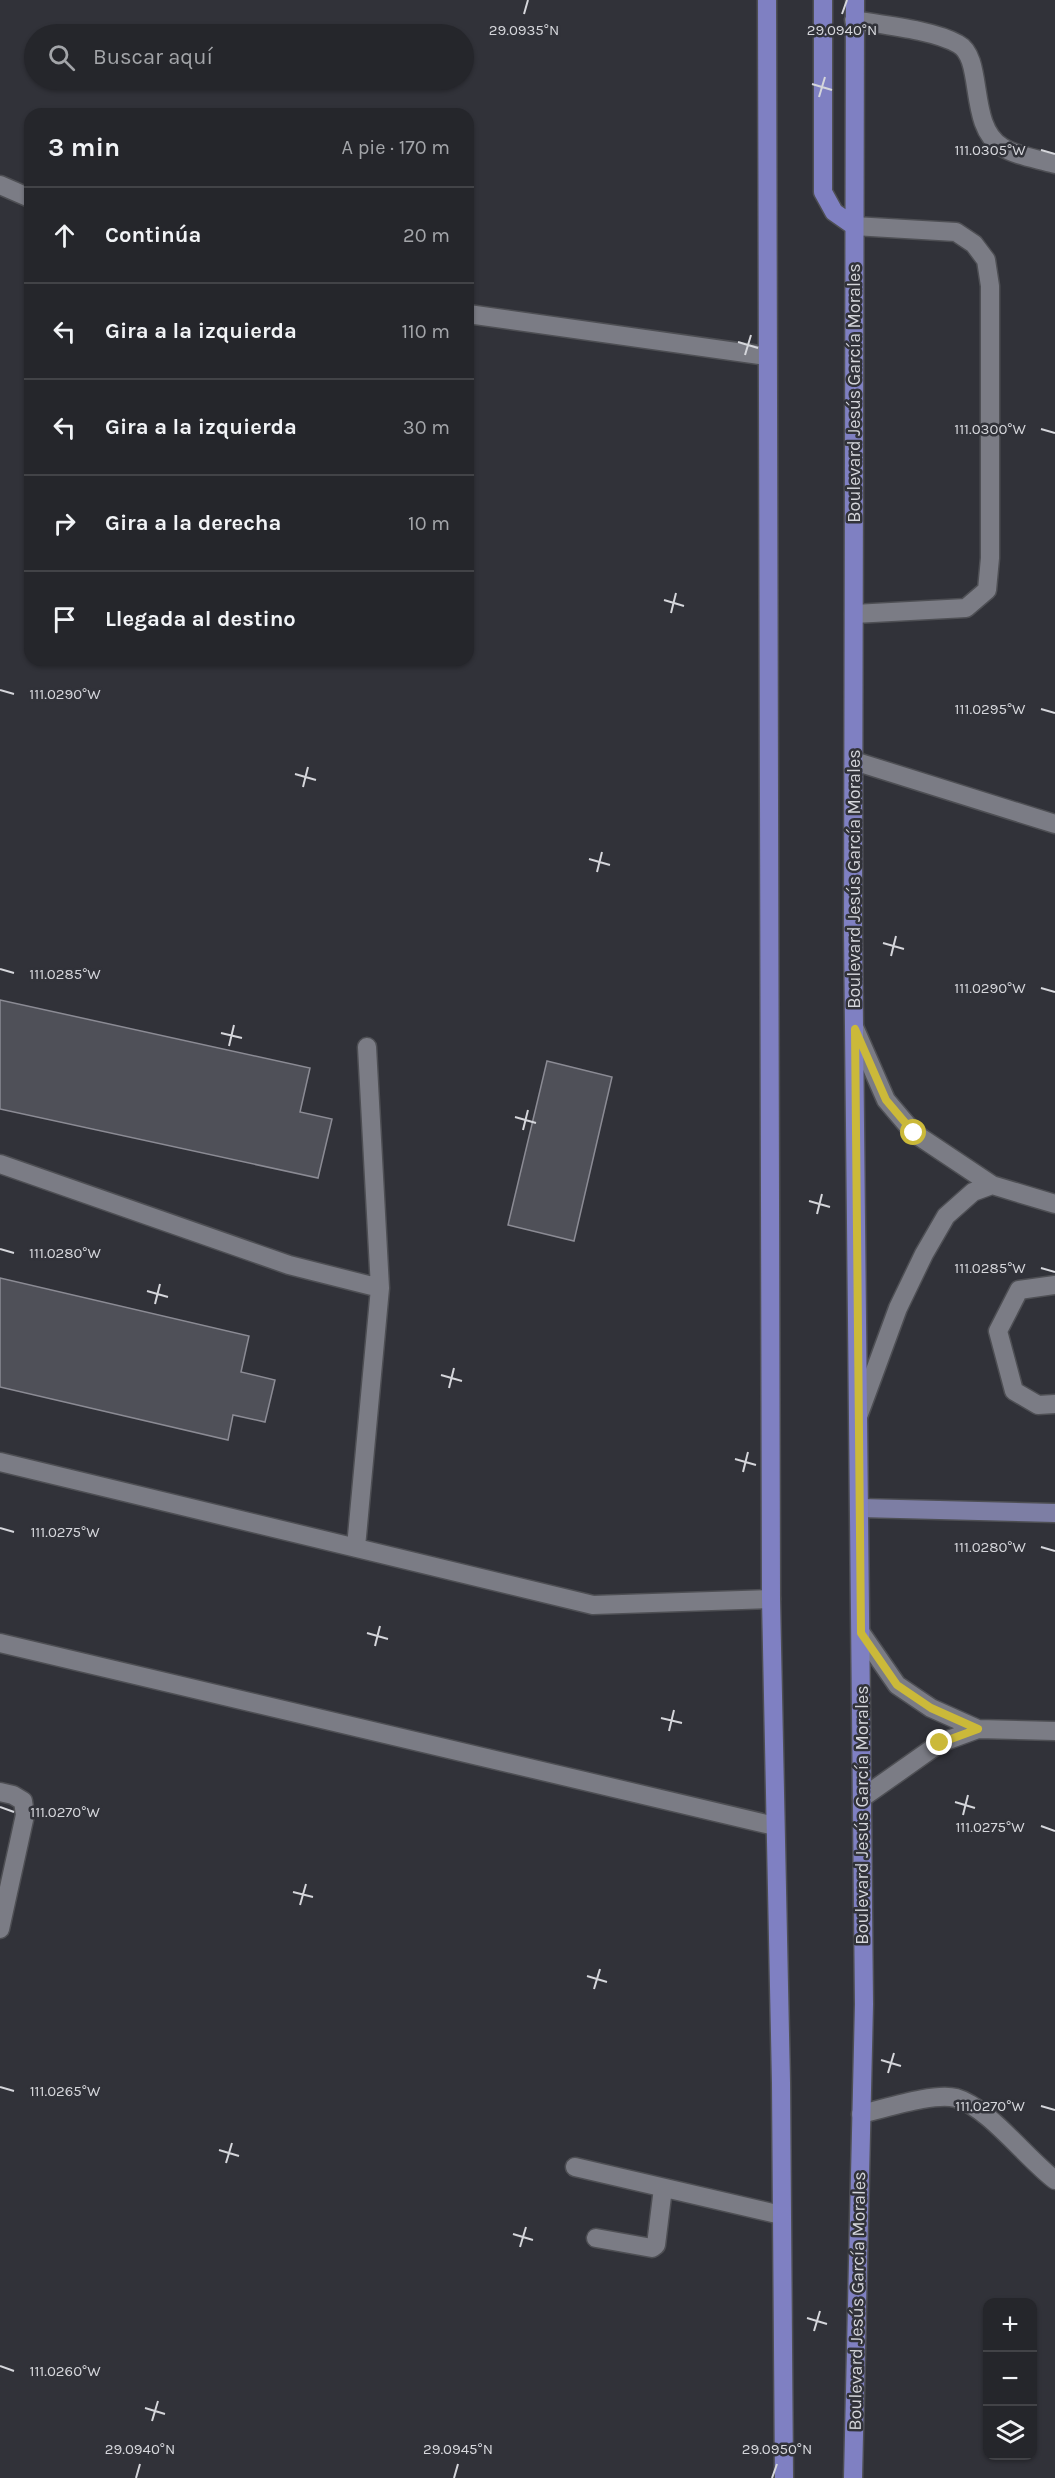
<!DOCTYPE html>
<html lang="es">
<meta charset="utf-8">
<style>
:root{--surface:#25262b;--page:#2d2e33;--text:#f1f3f6;--muted:#a3a5a9;--line:#424347}
body{margin:0;font-family:Karla,sans-serif;background:var(--page);color:var(--text)}
.controls{position:absolute;right:18px;bottom:18px;display:grid;overflow:hidden;border-radius:12px;box-shadow:0 2px 4px #0004}
.controls button{width:54px;height:54px;display:grid;place-items:center;padding:0;border:0;border-bottom:2px solid var(--line);background:var(--surface);color:var(--text);font:30px sans-serif}
.stop{position:absolute;width:18px;height:18px;margin:-14px;border:4px solid #cbb939;border-radius:50%;background:#fff}
.stop.end{background:#cbb939;border-color:#fff;box-shadow:0 2px 6px #0008}
.list{margin:0;padding:0;list-style:none}
h2{display:flex;justify-content:space-between;align-items:center;height:78px;margin:0;padding:0 24px;font-size:26px}
h2 small{font-size:20px;font-weight:400;color:var(--muted)}
.list li{display:grid;grid-template-columns:39px 1fr auto;gap:18px;align-items:center;box-sizing:border-box;height:96px;padding:0 24px;border-top:2px solid var(--line)}
.list b{display:block;font-size:22px;white-space:nowrap}
.list em{font-size:20px;font-style:normal;color:var(--muted)}
.icon{flex:none;width:33px;height:33px;fill:none;stroke:currentColor;stroke-width:2;stroke-linecap:round;stroke-linejoin:round}
.map{position:relative;flex:none;width:1055px;height:2478px;overflow:hidden}
.search{position:absolute;background:var(--surface);box-shadow:0 2px 4px #0004;left:24px;top:24px;width:450px;height:66px;display:flex;align-items:center;gap:15px;box-sizing:border-box;padding:0 21px;border-radius:33px;color:var(--muted);font-size:22px}
.panel{position:absolute;background:var(--surface);box-shadow:0 2px 4px #0004;left:24px;top:108px;width:450px;height:558px;border-radius:18px}
.map>svg:first-child{display:block}
</style>
<div class="map">
<svg width="1055" height="2478" viewBox="0 0 1055 2478">
<rect width="100%" height="100%" fill="#313239"/>
<path fill="#4f5058" stroke="#8b8b94" stroke-width="1.5" d="M0 1000 310 1068 300 1112 332 1119 318 1178 0 1109Z
M547 1061 612 1077 574 1241 508 1225Z
M0 1278 249 1336 241 1372 275 1380 265 1422 233 1415 228 1440 0 1387Z"/>
<g fill="none" stroke-linecap="round" stroke-linejoin="round">
<defs>
<path id="lane" d="M854 20C883 25 934 30 958 44 985 58 967 126 1002 147 1016 156 1039 159 1055 164
M0 185 30 198
M468 314 766 356
M854 614 966 608 987 590 990 558V286L986 260 974 244 956 232 854 226
M854 761 1055 824
M855 1029 886 1100 914 1133 992 1185 1055 1204
M367 1047 380 1288
M0 1164 289 1265 380 1288 356 1547
M1055 1285 1019 1290 998 1331 1014 1391 1038 1405 1055 1404
M859 1414 898 1308 924 1254 946 1216 973 1192 992 1185
M0 1462 593 1605 771 1599
M861 1633 897 1685 931 1708 978 1729 1055 1731
M862 1798 940 1743 978 1729
M861 2114C884 2109 934 2092 956 2098 988 2107 1026 2158 1055 2180
M575 2167 781 2215
M596 2238 652 2248 656 2245 663 2188"/>
<path id="street" d="M0 1643 775 1826
M0 1792 13 1795 23 1801 25 1815 0 1929"/>
<path id="secondary" d="M860 1508 1055 1513"/>
<path id="primary" d="M767 0 771 1599 781 2083 784 2478
M823 0V192L834 212 854 226
M853 2478 864 2004 853 929 855 0"/>
</defs>
<use href="#lane" stroke="#4e4f54" stroke-width="21"/>
<use href="#street" stroke="#4e4f54" stroke-width="21"/>
<use href="#secondary" stroke="#4e4f54" stroke-width="21"/>
<use href="#primary" stroke="#4e4f54" stroke-width="21"/>
<use href="#lane" stroke="#7b7c85" stroke-width="18"/>
<use href="#street" stroke="#7b7c85" stroke-width="18"/>
<use href="#secondary" stroke="#7d7ea4" stroke-width="18"/>
<use href="#primary" stroke="#7f80c2" stroke-width="18"/>
</g>
<g fill="none" stroke-linecap="round" stroke-linejoin="round">
<path stroke="#cbb939" stroke-width="8" d="M914 1133 886 1100 855 1029 861 1633 897 1685 931 1708 978 1729 940 1743"/>
</g>
<path fill="none" stroke="#d5d6db" stroke-width="2" d="M524 14 528 0M842 14 847 0M812 84 832 90M819 97 825 77M1041 150 1055 154M738 342 758 348M745 355 751 335M1041 429 1055 433M664 600 684 606M671 613 676 593M0 690 14 694M1041 709 1055 713M295 774 316 780M303 787 308 767M589 859 610 865M597 872 602 852M883 943 904 949M891 956 896 936M0 969 14 973M1041 988 1055 992M221 1033 242 1038M229 1046 234 1025M515 1117 536 1123M523 1130 528 1110M809 1201 830 1207M817 1214 822 1194M0 1249 14 1253M1041 1268 1055 1272M147 1291 168 1297M155 1304 160 1284M441 1375 462 1381M449 1388 454 1368M735 1459 756 1465M743 1472 748 1452M0 1528 14 1532M1041 1547 1055 1551M367 1633 388 1639M375 1646 380 1626M661 1718 682 1723M669 1731 674 1710M955 1802 975 1808M0 1807 14 1812M963 1815 968 1795M1041 1826 1055 1831M293 1892 313 1897M300 1905 306 1884M587 1976 607 1982M594 1989 600 1969M881 2060 901 2066M888 2073 894 2053M0 2087 14 2091M1041 2106 1055 2110M219 2150 239 2156M226 2163 232 2143M513 2234 533 2240M520 2247 526 2227M807 2318 827 2324M814 2331 820 2311M0 2366 14 2371M145 2408 165 2414M152 2421 158 2401M136 2478 140 2464M454 2478 458 2464M772 2478 777 2464"/>
<g text-anchor="middle" stroke-width="5" stroke-linejoin="round" paint-order="stroke">
<g font-size="18" fill="#d5d6db" stroke="#313239">
<text transform="translate(854 393) rotate(-90)" y="6">Boulevard Jesús García Morales</text>
<text transform="translate(854 879) rotate(-90)" y="6">Boulevard Jesús García Morales</text>
<text transform="translate(862 1815) rotate(-90)" y="6">Boulevard Jesús García Morales</text>
<text transform="translate(857 2301) rotate(-89)" y="6">Boulevard Jesús García Morales</text>
</g>
</g>
<g font-size="15" text-anchor="middle" fill="#d5d6db" stroke="#313239" stroke-width="5" stroke-linejoin="round" paint-order="stroke">
<text x="524" y="35">29.0935°N</text>
<text x="842" y="35">29.0940°N</text>
<text x="990" y="155">111.0305°W</text>
<text x="990" y="434">111.0300°W</text>
<text x="65" y="699">111.0290°W</text>
<text x="990" y="714">111.0295°W</text>
<text x="65" y="979">111.0285°W</text>
<text x="990" y="993">111.0290°W</text>
<text x="65" y="1258">111.0280°W</text>
<text x="990" y="1273">111.0285°W</text>
<text x="65" y="1537">111.0275°W</text>
<text x="990" y="1552">111.0280°W</text>
<text x="65" y="1817">111.0270°W</text>
<text x="990" y="1832">111.0275°W</text>
<text x="65" y="2096">111.0265°W</text>
<text x="990" y="2111">111.0270°W</text>
<text x="65" y="2376">111.0260°W</text>
<text x="140" y="2454">29.0940°N</text>
<text x="458" y="2454">29.0945°N</text>
<text x="777" y="2454">29.0950°N</text>
</g>
</svg>
<div class="controls">
<button>+</button>
<button>−</button>
<button><svg class="icon" aria-label="layers" viewBox="0 0 24 24"><path d="M12 4l9 5-9 5-9-5zM3 14l9 5 9-5"/></svg></button>
</div>
<div class="stop" style="left:914px;top:1133px"></div>
<div class="stop end" style="left:940px;top:1743px"></div>
<div class="search"><svg class="icon" aria-label="search" viewBox="0 0 24 24"><circle cx="10" cy="10" r="6"/><path d="M15 15l6 6"/></svg>Buscar aquí</div>
<section class="panel">
<h2>3 min<small>A pie · 170 m</small></h2>
<ul class="list">
<li><svg class="icon" aria-label="ahead" viewBox="0 0 24 24"><path d="M12 20V5M6 11l6-6 6 6"/></svg><div><b>Continúa</b></div><em>20 m</em></li>
<li><svg class="icon" aria-label="left" viewBox="0 0 24 24"><path d="M17 20v-9H6M10 6l-5 5 5 5"/></svg><div><b>Gira a la izquierda</b></div><em>110 m</em></li>
<li><svg class="icon" aria-label="left" viewBox="0 0 24 24"><path d="M17 20v-9H6M10 6l-5 5 5 5"/></svg><div><b>Gira a la izquierda</b></div><em>30 m</em></li>
<li><svg class="icon" aria-label="right" viewBox="0 0 24 24"><path d="M7 20v-9h11M14 6l5 5-5 5"/></svg><div><b>Gira a la derecha</b></div><em>10 m</em></li>
<li><svg class="icon" aria-label="arrive" viewBox="0 0 24 24"><path d="M6 21V4h12l-3 4 3 4H6"/></svg><div><b>Llegada al destino</b></div></li>
</ul>
</section>
</div>
